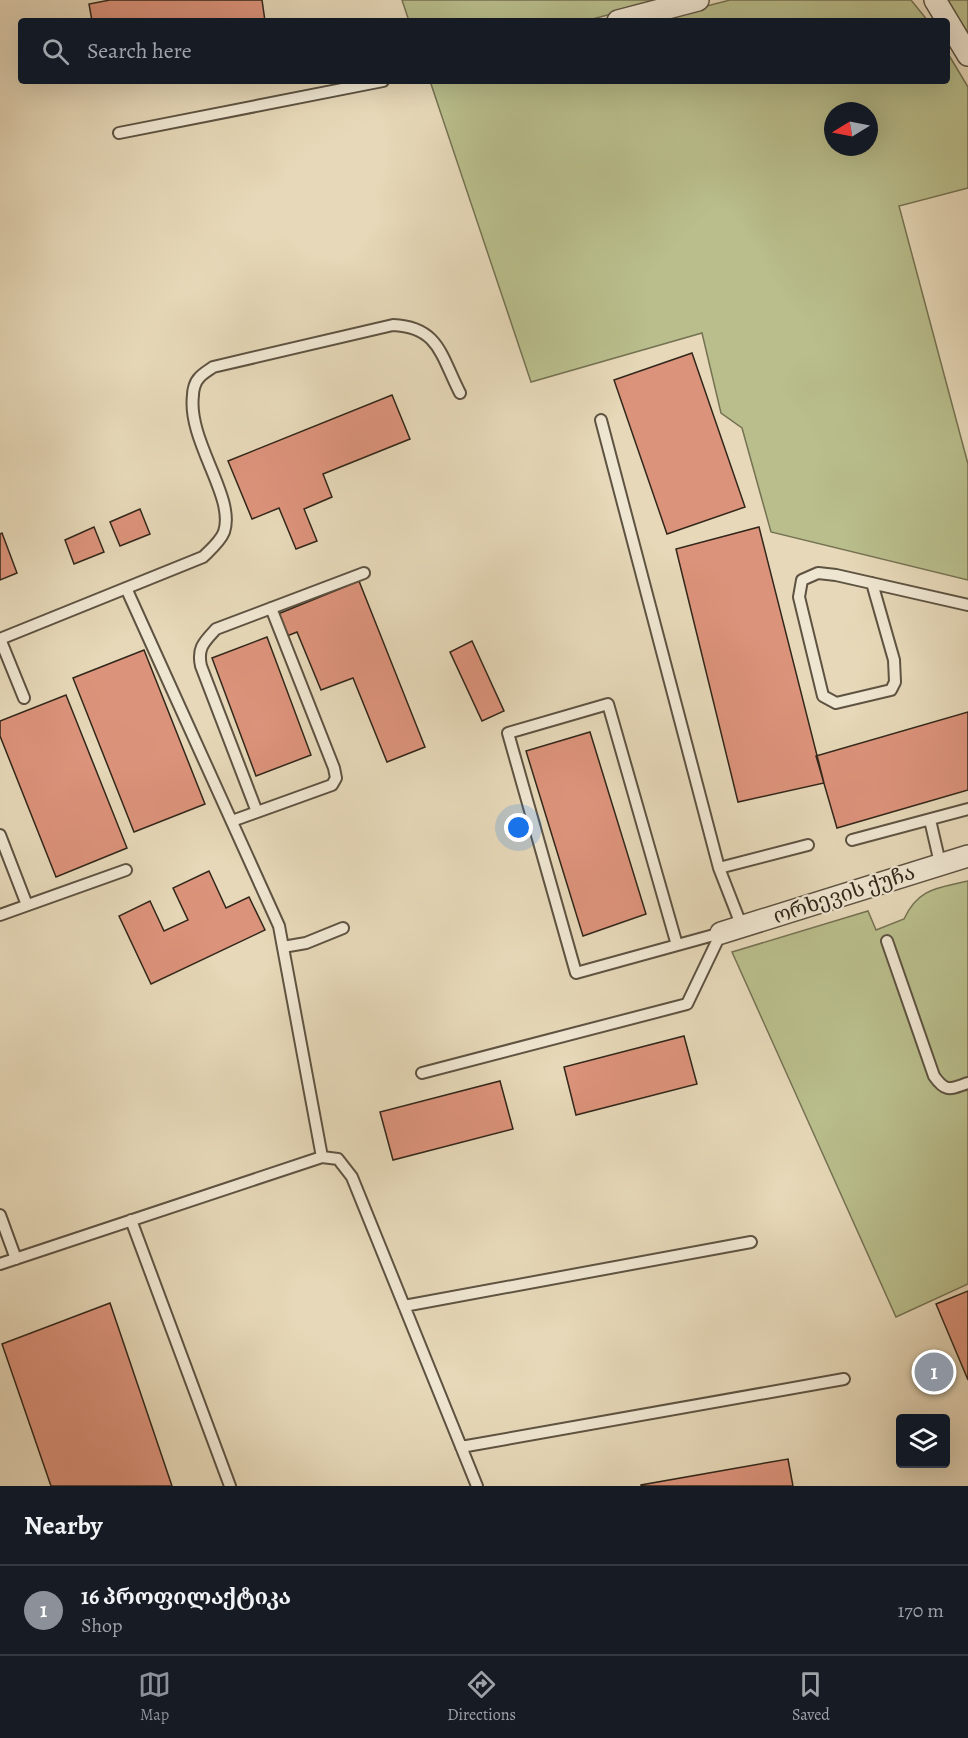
<!DOCTYPE html>
<meta charset="utf-8">
<style>
:root{--surface:#171b24;--page:#242831;--text:#f1f3f6;--muted:#9ea1a6;--line:#363941;--accent:#8c9099}
body{margin:0;font-family:Alegreya,"Noto Serif Georgian",serif;background:var(--page);color:var(--text)}
.controls{position:absolute;right:18px;bottom:18px;display:grid;overflow:hidden;border-radius:6px;box-shadow:0 6px 24px #0002}
.controls button{width:54px;height:54px;display:grid;place-items:center;padding:0;border:0;border-bottom:2px solid var(--line);background:var(--surface);color:var(--text);font:30px sans-serif}
.compass{position:absolute;left:824px;top:102px;width:54px;height:54px;border-radius:50%;background:var(--surface);box-shadow:0 6px 24px #0002;rotate:260deg}
.you{position:absolute;left:519px;top:828px;width:21px;height:21px;margin:-15px;border:4px solid #fff;border-radius:50%;background:#1a73e8;box-shadow:0 0 0 9px #1a73e833}
.badge{display:grid;place-items:center;width:39px;height:39px;border-radius:50%;background:var(--accent);color:#fff;font-size:20px;font-weight:700}
.pin{position:absolute;translate:-50% -50%;border:3px solid #fff;box-shadow:0 2px 6px #0006}
.list{margin:0;padding:0;list-style:none}
h2{display:flex;justify-content:space-between;align-items:center;height:78px;margin:0;padding:0 24px;font-size:26px}
h2 small{font-size:20px;font-weight:400;color:var(--muted)}
.list li{display:grid;grid-template-columns:39px 1fr auto;gap:18px;align-items:center;box-sizing:border-box;height:90px;padding:0 24px;border-top:2px solid var(--line)}
.list b{display:block;font-size:22px;white-space:nowrap}
.list p{margin:0;font-size:20px;white-space:nowrap;color:var(--muted)}
.list em{font-size:20px;font-style:normal;color:var(--muted)}
.icon{flex:none;width:33px;height:33px;fill:none;stroke:currentColor;stroke-width:2;stroke-linecap:round;stroke-linejoin:round}
.map{position:relative;flex:none;width:968px;height:1486px;overflow:hidden}
.search{position:absolute;background:var(--surface);box-shadow:0 6px 24px #0002;left:18px;right:18px;top:18px;height:66px;display:flex;align-items:center;gap:15px;box-sizing:border-box;padding:0 21px;border-radius:6px;color:var(--muted);font-size:22px}
.sheet{height:168px;background:var(--surface)}
nav{display:flex;justify-content:space-around;align-items:center;box-sizing:border-box;height:84px;border-top:2px solid var(--line);background:var(--surface);font-size:16px;color:var(--muted)}
nav a{display:grid;justify-items:center;gap:3px}
nav .on{color:var(--accent)}
.map>svg:first-child{display:block}
</style>
<div class="map">
<svg width="968" height="1486" viewBox="0 0 968 1486">
<rect width="100%" height="100%" fill="#e6d8b8"/>
<filter id="stains"><feTurbulence type="fractalNoise" baseFrequency=".00333" numOctaves="4"/><feColorMatrix values="0 0 0 0 .2 0 0 0 0 .09 0 0 0 0 .02 0 0 0 .5 -.17"/></filter>
<radialGradient id="worn" r=".72"><stop offset=".6" stop-color="#630" stop-opacity="0"/><stop offset="1" stop-color="#630" stop-opacity=".3"/></radialGradient>
<path fill="#b9be8c" stroke="#757253" stroke-width="1.5" fill-rule="evenodd" d="M402 0H664L585 21H409Z
M730 0H911L928 21H649Z
M947 0H968V33Z
M947 52 968 87V188L899 206 968 464V580L771 532 742 428 721 413 702 333 531 382 430 81H947ZM833 111H869V147H833Z
M968 881V1284L896 1317 732 952 868 911 876 930 904 919C918 888 938 888 968 881Z"/>
<path fill="#dc937b" stroke="#31271a" stroke-width="1.5" d="M110 0H262L265 21H92L89 4Z
M692 353 745 507 667 534 614 380Z
M392 395 410 439 323 474 332 497 304 509 317 541 296 549 279 508 252 519 228 461Z
M140 509 150 534 120 546 110 522Z
M94 527 104 552 74 564 65 540Z
M759 527 824 783 738 802 676 549Z
M2 533 17 573 0 580V534Z
M359 581 425 747 387 762 353 678 321 690 297 632 287 636 278 614Z
M267 637 311 755 256 776 212 658Z
M472 641 504 711 482 721 450 652Z
M144 650 205 804 134 832 73 678Z
M66 695 127 848 56 877 0 736V721Z
M968 712V790L837 828 816 756Z
M590 732 646 914 583 936 526 751Z
M209 871 226 908 249 897 265 930 151 984 119 916 150 901 164 931 188 920 173 888Z
M684 1036 697 1084 576 1115 564 1067Z
M500 1081 513 1129 393 1160 380 1112Z
M968 1291V1380L936 1304Z
M110 1303 172 1486H51L2 1344Z
M788 1459 793 1486H641V1485Z"/>
<g fill="none" stroke-linecap="round" stroke-linejoin="round">
<defs>
<path id="service" d="M119 133 383 81
M601 420 719 868 808 845
M872 583 894 660 895 682 891 690 836 703 823 696 799 597 802 580 818 573 836 575 968 605
M126 588 279 926 322 1157
M0 639 203 557C210 550 220 542 224 532 236 497 187 441 193 395 193 390 195 382 199 378 202 374 209 370 213 367L393 325C439 327 441 356 460 393
M0 639 24 698
M257 812 201 666C197 648 204 642 216 629L364 573
M930 820 940 863
M232 821 332 785 336 778 334 768 271 608
M0 835 27 905
M852 840 968 809
M719 868 742 927
M0 915 126 870
M887 941 934 1076C946 1093 950 1089 968 1083
M677 945 608 704 508 733 576 973 721 933
M283 947 306 943 343 928
M422 1073 687 1004 721 933
M0 1215 16 1259
M131 1220 230 1486
M0 1264 322 1157 338 1159 352 1177 477 1486
M404 1306 751 1242
M461 1447 844 1379"/>
<path id="minor" d="M935 0 968 55
M618 21 698 0
M721 933 968 856"/>
</defs>
<use href="#service" stroke="#5e5342" stroke-width="14"/>
<use href="#minor" stroke="#5e5342" stroke-width="24"/>
<use href="#service" stroke="#efe6d1" stroke-width="10"/>
<use href="#minor" stroke="#efe6d1" stroke-width="21"/>
</g>
<g text-anchor="middle" stroke-width="4.5" stroke-linejoin="round" paint-order="stroke">
<g font-size="21" fill="#31271a" stroke="#efe6d1">
<text transform="translate(844 894) rotate(-18)" y="7">ორხევის ქუჩა</text>
</g>
</g>
<rect width="100%" height="100%" filter="url(#stains)"/>
<rect width="100%" height="100%" fill="url(#worn)"/>
</svg>
<div class="controls">
<button><svg class="icon" aria-label="layers" viewBox="0 0 24 24"><path d="M12 4l9 5-9 5-9-5zM3 14l9 5 9-5"/></svg></button>
</div>
<svg class="compass" viewBox="-18 -18 36 36"><path d="M0-13l5 13h-10z" fill="#e53935"/><path d="M0 13l5-13h-10z" fill="#9ea1a6"/></svg>
<div class="you"></div>
<div class="pin badge" style="left:934px;top:1372px">1</div>
<div class="search"><svg class="icon" aria-label="search" viewBox="0 0 24 24"><circle cx="10" cy="10" r="6"/><path d="M15 15l6 6"/></svg>Search here</div>
</div>
<section class="sheet">
<h2>Nearby<small></small></h2>
<ul class="list">
<li><span class="badge">1</span><div><b>16 პროფილაქტიკა</b><p>Shop</p></div><em>170 m</em></li>
</ul>
</section>
<nav>
<a class="on"><svg class="icon" aria-label="map" viewBox="0 0 24 24"><path d="M3 6l6-2 6 2 6-2v14l-6 2-6-2-6 2zM9 4v14M15 6v14"/></svg>Map</a>
<a><svg class="icon" aria-label="directions" viewBox="0 0 24 24"><path d="M12 3l9 9-9 9-9-9zM9 14v-3h6M13 9l2 2-2 2"/></svg>Directions</a>
<a><svg class="icon" aria-label="saved" viewBox="0 0 24 24"><path d="M7 4h10v16l-5-4-5 4z"/></svg>Saved</a>
</nav>
